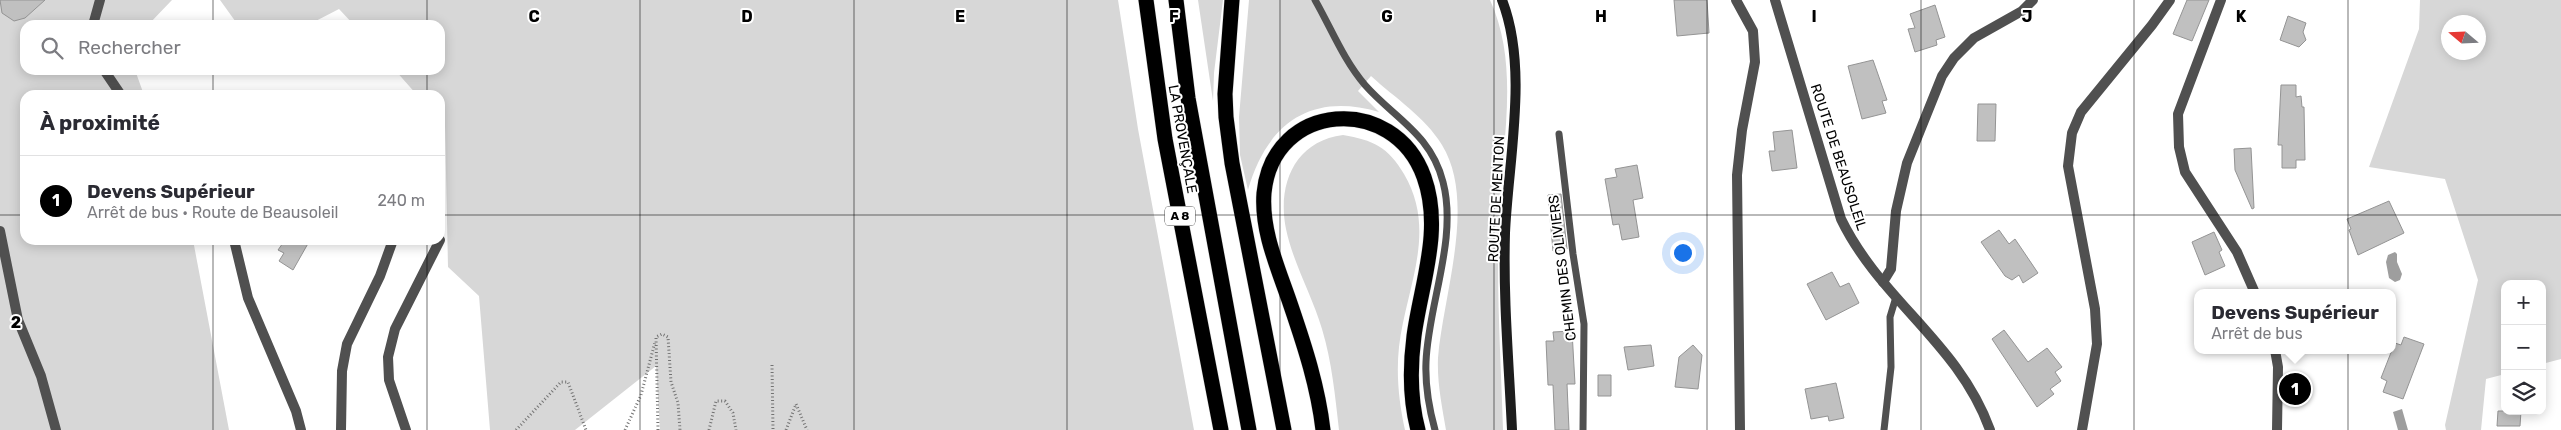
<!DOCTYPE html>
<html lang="fr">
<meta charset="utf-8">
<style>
:root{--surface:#fff;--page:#f7f7f7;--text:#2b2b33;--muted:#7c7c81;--line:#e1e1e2;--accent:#000}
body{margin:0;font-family:Rubik,sans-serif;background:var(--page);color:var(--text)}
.controls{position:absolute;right:15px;bottom:15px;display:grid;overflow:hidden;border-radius:10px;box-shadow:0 2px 12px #0003}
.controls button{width:45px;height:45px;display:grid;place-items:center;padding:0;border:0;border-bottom:1px solid var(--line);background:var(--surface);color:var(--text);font:25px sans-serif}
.compass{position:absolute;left:2441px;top:15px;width:45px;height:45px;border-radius:50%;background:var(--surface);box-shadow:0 2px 12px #0003;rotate:289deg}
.you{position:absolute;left:1682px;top:252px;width:18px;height:18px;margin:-12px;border:4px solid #fff;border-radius:50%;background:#1a73e8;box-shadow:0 0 0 8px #1a73e833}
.badge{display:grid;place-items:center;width:32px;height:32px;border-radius:50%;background:var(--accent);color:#fff;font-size:16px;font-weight:700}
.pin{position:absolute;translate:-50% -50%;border:2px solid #fff;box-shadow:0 1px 5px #0006}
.popup{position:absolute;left:2194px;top:289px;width:202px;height:65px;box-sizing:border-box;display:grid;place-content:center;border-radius:10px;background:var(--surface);filter:drop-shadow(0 1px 4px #0005);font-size:16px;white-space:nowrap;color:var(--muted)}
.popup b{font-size:19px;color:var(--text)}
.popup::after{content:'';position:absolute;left:50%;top:100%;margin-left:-10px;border:10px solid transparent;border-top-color:var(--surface)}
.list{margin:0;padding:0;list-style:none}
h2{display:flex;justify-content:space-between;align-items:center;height:65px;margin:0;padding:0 20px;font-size:21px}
h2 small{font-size:16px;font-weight:400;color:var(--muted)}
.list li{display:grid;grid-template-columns:32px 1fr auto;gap:15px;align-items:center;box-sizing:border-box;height:90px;padding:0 20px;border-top:1px solid var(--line)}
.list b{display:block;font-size:19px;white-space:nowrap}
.list p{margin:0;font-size:16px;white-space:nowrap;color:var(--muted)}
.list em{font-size:16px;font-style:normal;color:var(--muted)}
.icon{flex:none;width:28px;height:28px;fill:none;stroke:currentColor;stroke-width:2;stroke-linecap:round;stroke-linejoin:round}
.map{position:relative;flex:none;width:2561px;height:430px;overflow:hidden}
.search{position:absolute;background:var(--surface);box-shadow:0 2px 12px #0003;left:20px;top:20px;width:425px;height:55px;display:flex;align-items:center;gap:12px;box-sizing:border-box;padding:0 18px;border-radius:15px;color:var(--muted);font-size:19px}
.panel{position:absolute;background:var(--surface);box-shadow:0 2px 12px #0003;left:20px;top:90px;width:425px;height:155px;border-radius:15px}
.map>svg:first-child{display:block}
</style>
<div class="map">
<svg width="2561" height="430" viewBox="0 0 2561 430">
<rect width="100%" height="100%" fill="#fff"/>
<path fill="#d7d7d7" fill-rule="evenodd" d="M0 0H172L148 25H25V70H135L144 95H25V240H193L229 430H0Z
M220 0H1118L1138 129 1194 430H660L656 366 575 430H490L479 296 448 267 445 126 440 120V95H417L395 70H440V25H354L339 9 308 25H238Z
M1198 0H1223L1214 73 1213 101Z
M1249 0H1490C1521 67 1501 147 1499 218 1496 289 1501 359 1503 430H1446C1442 406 1437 383 1438 358 1443 295 1477 202 1442 145 1425 117 1395 98 1371 76L1358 91 1379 112C1310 92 1267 124 1248 190L1240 155 1239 117Z
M2420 0H2561V359L2542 364V284H2505V374L2486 379 2481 430H2446L2445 425 2478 280 2445 179 2369 167 2419 29ZM2478 22V52H2448V22Z
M1343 135C1373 140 1388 147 1404 174 1438 232 1406 287 1399 347 1396 375 1399 403 1405 430H1339C1335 396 1332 362 1322 329 1312 295 1293 263 1286 229 1277 184 1295 141 1343 135Z"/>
<path fill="#9e9e9e" d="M2395 252 2397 254V262L2402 274 2400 280 2395 282 2389 278 2386 262 2388 255Z
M2402 409 2408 430H2398L2393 412Z"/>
<path fill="#c0c0c0" stroke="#949494" d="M0 0H45L25 18 14 21 2 13Z
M1674 0H1707L1709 33 1677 36Z
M2187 0H2209L2192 41 2173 34Z
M1935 5 1945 37 1936 40 1937 45 1915 52 1908 29 1915 28 1910 14Z
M2288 16 2306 23 2303 32 2306 40 2299 47 2280 40Z
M1873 60 1887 100 1882 101 1886 113 1862 119 1848 66Z
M2281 85H2296V97L2301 96 2302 107H2304L2305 160H2296V168H2282V145H2278Z
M1978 104H1996L1995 141H1977Z
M1792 130 1797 168 1772 171 1769 151H1775L1773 132Z
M2251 148 2254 208 2252 209 2235 170 2234 149Z
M1637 165 1643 198 1633 200 1639 237 1622 240 1619 224 1613 225 1605 179 1617 177 1615 169Z
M1561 194 1567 249 1553 251 1548 195Z
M2389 201 2404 233 2358 255 2349 230 2351 229 2347 219Z
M1999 230 2009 244 2015 239 2038 273 2023 283 2019 275 2012 280 2005 276 1981 242Z
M2214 232 2222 250 2219 252 2225 266 2205 275 2192 242Z
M285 240H310L293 270 279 261 284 253 278 250Z
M1832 272 1840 287 1849 283 1859 303 1826 320 1807 284Z
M2004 330 2028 362 2047 348 2062 367 2055 372 2061 381 2050 389 2054 394 2037 407 1992 339Z
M1572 331 1575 384H1567L1569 430H1555L1553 385H1548L1546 341H1554L1553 332Z
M2404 337 2424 344 2403 399 2383 392 2387 381 2381 378 2392 350V342L2401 345Z
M1651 345 1654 366 1628 370 1624 347Z
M1693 345 1702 355 1698 389 1675 387 1679 357Z
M1598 375H1611V396H1598Z
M1836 383 1844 418 1829 421 1828 416 1811 419 1805 389Z
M2498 411H2521L2520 426H2497Z"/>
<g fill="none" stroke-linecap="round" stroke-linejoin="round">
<defs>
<path id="motorway" d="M1146 0 1165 139 1221 430
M1176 0 1188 98 1249 430
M1232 0 1225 94 1226 117 1232 163 1284 430
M1323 430C1318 387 1305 347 1291 306 1279 270 1261 232 1264 193 1273 101 1394 93 1424 177 1443 230 1421 284 1414 336 1410 367 1410 400 1418 430"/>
</defs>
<use href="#motorway" stroke="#dbdbdb" stroke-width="16"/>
<path stroke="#727272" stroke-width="3" stroke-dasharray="1 2.5" stroke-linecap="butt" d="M772 365 773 430
M516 430 561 382H568L586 430
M625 430 641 395 655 342
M658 430 656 337 662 334 668 337 671 382 678 403 680 430
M709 430 716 401H725L733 413 736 430
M786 430 796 404 807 430"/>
<path stroke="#505050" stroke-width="7" d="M1315 0C1331 28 1344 61 1365 85 1394 118 1431 134 1443 182 1458 239 1428 305 1426 362 1425 385 1429 408 1435 430
M1559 134 1573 254 1584 324 1583 430
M1884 430 1891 367 1890 317 1896 297"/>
<path stroke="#505050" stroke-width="10" d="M1883 282 1891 269 1896 211 1907 163 1942 76 1954 58 1974 38 2022 11 2033 0"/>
<path stroke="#505050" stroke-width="10" d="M1736 0 1753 31 1755 62 1742 130 1737 175 1740 430
M1775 0 1841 219C1880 300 1959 343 1990 430
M2221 0 2178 114 2179 147 2185 172 2237 252 2255 293
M93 25 100 0
M104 70 121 95
M0 231 18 320 41 376 56 430
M234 240 248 298 296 411 301 430
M2275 350 2278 367 2277 430
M341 430 342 371 347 344 380 276 393 240
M406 430 389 380 388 357 395 329 440 240
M2082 430 2097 344 2095 309 2068 166 2072 133 2081 112 2152 25 2170 0"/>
<path stroke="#1d1d1d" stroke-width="10" d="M1502 0C1529 69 1508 161 1505 233 1503 298 1509 365 1512 430"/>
<use href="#motorway" stroke="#000" stroke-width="15"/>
</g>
<path fill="none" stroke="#000" stroke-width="1" stroke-opacity="0.55" d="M213 0V25M427 0V25M640 0V430M854 0V430M1067 0V430M1280 0V430M1494 0V430M1707 0V430M1921 0V430M2134 0V430M2348 0V430M213 70V95M427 70V95M0 215H25M440 215H2561M213 240V430M427 240V430"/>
<g text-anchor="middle" stroke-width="4" stroke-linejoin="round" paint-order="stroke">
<rect fill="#fff" stroke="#4c4c4c" stroke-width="1" x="1165" y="206.5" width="30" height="19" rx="4"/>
<g font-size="12" font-weight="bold" fill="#000">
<text x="1180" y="220">A 8</text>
</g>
<g font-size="14" fill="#000" stroke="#fff">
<text transform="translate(1183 139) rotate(80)" y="5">LA PROVENÇALE</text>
<text transform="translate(1839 157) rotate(72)" y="5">ROUTE DE BEAUSOLEIL</text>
<text transform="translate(1496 199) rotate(-87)" y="5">ROUTE DE MENTON</text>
<text transform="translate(1562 268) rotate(-97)" y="5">CHEMIN DES OLIVIERS</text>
</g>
</g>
<g font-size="16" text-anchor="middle" font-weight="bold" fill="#000" stroke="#fff" stroke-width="4" stroke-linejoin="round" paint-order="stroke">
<text x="534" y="22">C</text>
<text x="747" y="22">D</text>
<text x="960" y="22">E</text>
<text x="1174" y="22">F</text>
<text x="1387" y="22">G</text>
<text x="1601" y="22">H</text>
<text x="1814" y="22">I</text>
<text x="2027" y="22">J</text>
<text x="2241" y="22">K</text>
<text x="16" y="328">2</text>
</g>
</svg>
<div class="controls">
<button>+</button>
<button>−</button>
<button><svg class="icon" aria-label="layers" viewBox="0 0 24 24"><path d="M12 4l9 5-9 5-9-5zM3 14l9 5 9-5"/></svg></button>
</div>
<svg class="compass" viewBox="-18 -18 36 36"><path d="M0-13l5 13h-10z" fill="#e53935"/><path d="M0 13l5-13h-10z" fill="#7c7c81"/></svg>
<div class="you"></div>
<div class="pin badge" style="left:2295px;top:389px">1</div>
<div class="popup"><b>Devens Supérieur</b>Arrêt de bus</div>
<div class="search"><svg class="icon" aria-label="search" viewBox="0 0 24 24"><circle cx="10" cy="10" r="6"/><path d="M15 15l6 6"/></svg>Rechercher</div>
<section class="panel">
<h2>À proximité<small></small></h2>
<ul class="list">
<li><span class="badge">1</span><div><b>Devens Supérieur</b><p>Arrêt de bus · Route de Beausoleil</p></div><em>240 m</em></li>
</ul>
</section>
</div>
